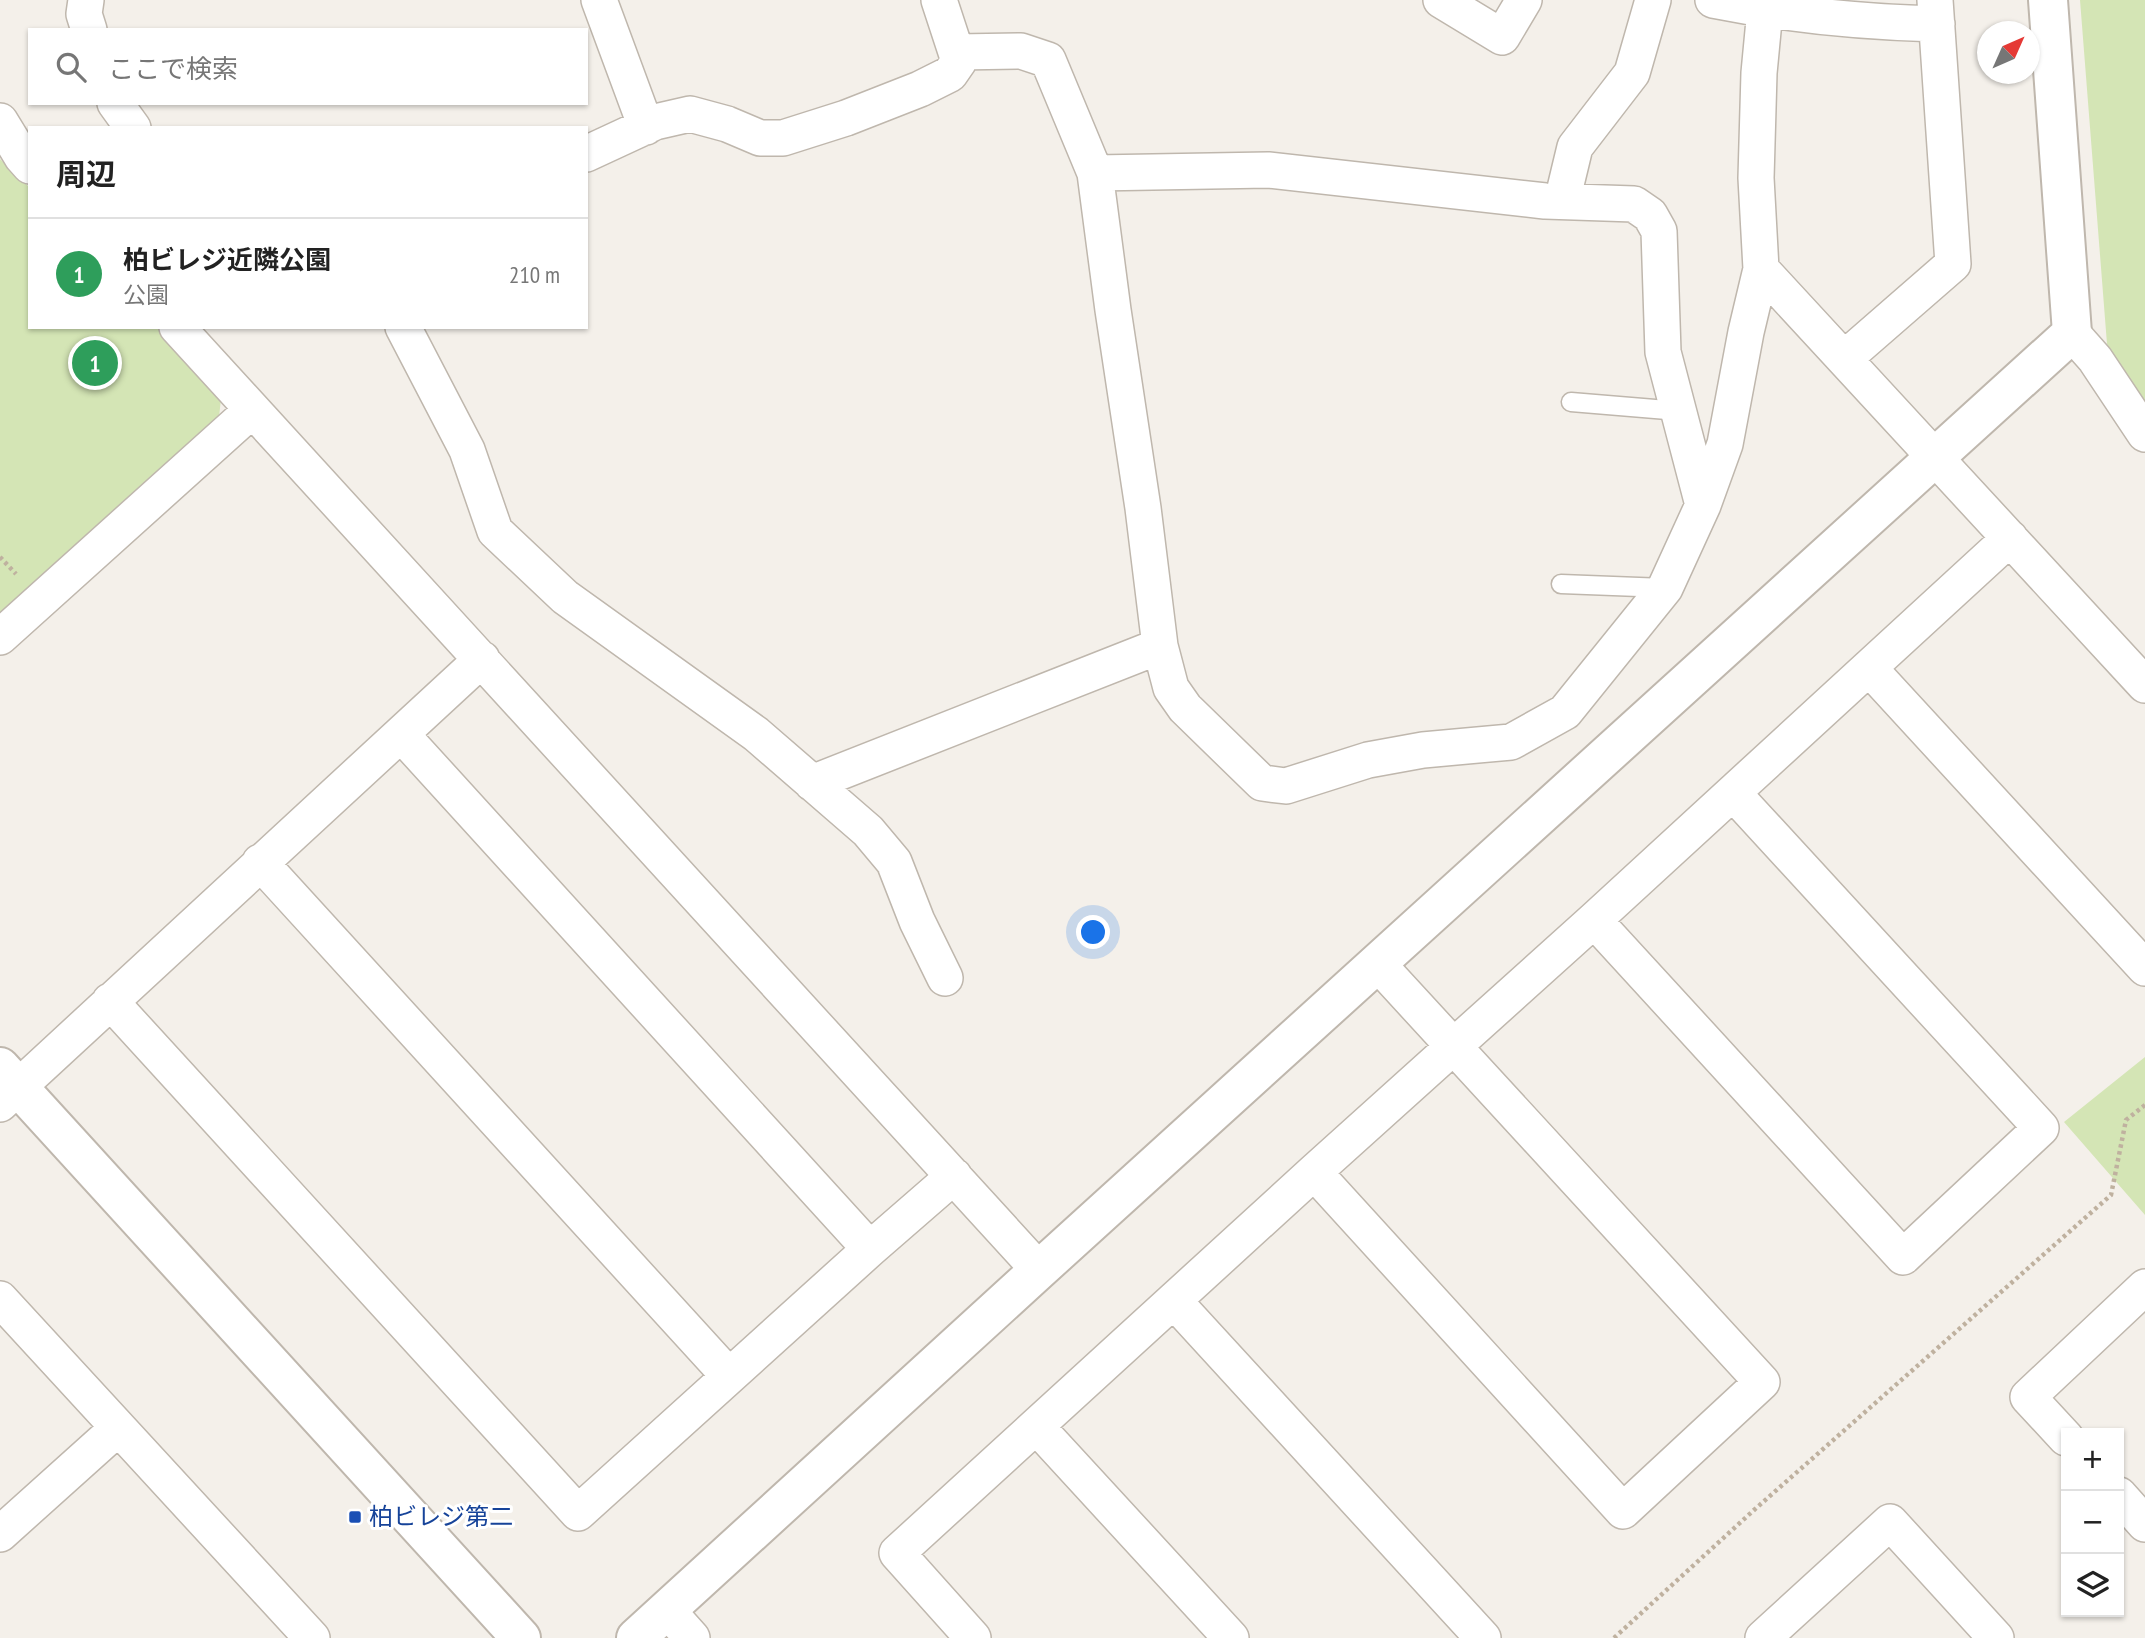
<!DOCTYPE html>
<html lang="ja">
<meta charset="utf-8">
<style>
:root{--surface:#fff;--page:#f2f2f2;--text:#222;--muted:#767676;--line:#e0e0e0;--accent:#d93025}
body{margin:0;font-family:"PT Sans Narrow","Noto Sans JP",sans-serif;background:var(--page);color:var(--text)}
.controls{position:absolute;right:21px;bottom:21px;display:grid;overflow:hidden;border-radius:0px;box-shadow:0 2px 5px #0004}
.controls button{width:63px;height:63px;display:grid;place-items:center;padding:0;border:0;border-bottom:2px solid var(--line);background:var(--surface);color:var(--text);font:35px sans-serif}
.compass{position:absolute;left:1977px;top:21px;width:63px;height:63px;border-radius:50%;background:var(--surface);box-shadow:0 2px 5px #0004;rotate:45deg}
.you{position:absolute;left:1094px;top:933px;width:24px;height:24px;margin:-18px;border:5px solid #fff;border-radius:50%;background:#1a73e8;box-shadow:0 0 0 10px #1a73e833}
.badge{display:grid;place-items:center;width:46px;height:46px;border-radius:50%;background:var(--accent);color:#fff;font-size:23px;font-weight:700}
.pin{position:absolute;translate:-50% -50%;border:4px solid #fff;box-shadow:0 2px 7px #0006}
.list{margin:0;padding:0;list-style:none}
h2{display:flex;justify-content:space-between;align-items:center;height:91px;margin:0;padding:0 28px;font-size:30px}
h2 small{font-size:23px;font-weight:400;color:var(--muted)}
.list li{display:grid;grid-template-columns:46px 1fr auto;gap:21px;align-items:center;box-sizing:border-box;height:112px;padding:0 28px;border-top:2px solid var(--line)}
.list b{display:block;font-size:26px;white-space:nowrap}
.list p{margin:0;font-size:23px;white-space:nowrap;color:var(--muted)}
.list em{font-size:23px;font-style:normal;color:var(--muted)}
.icon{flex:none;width:38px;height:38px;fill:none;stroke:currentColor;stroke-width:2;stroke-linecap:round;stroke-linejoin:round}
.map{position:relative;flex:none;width:2145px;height:1638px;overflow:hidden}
.search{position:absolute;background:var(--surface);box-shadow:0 2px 5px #0004;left:28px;top:28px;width:560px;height:77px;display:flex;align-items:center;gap:18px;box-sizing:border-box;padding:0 24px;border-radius:0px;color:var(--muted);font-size:26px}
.panel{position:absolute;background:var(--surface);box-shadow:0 2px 5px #0004;left:28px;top:126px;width:560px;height:203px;border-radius:0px}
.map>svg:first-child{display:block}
</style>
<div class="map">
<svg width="2145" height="1638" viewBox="0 0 2145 1638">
<rect width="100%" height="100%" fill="#f4f0ea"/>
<path fill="#d4e5b5" d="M2080 0H2145V401L2107 344Z
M0 159 30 188V327H157L221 399 219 417 0 615Z
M2145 1057V1215L2064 1122Z"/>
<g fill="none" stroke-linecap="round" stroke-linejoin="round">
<defs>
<path id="service" d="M1571 402 1679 411
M1561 584 1665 588"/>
<path id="minor" d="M86 0 84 14 89 30
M599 0 646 127
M1441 0 1502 37 1524 0
M1713 0C1788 15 1861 22 1937 24
M957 52 1021 51 1048 60 1095 173 1113 310 1143 508 1160 646 1171 688 1185 708 1262 783 1286 786 1368 760 1423 750 1511 742 1565 712 1665 588 1703 505 1725 444 1746 332 1761 269 1756 178 1759 73 1765 10
M115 103 133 128
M0 121 22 157 30 166
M586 154 655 122 690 114 727 124 760 138H783L846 118 920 89 950 74 959 61 939 0
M1095 173 1268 170 1545 201 1634 204 1650 215 1659 231 1663 352 1703 505
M1562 201 1575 147 1632 73 1653 0
M1761 269 2145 685
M177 327 1039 1270
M403 327 467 450 495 531 565 597 756 734 868 831 894 862 917 921 945 978
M2072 333 2095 359 2145 434
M1845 358 1953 264 1935 0
M0 637 252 410
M1869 668 2145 968
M401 734 870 1249
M812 783 1160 646
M260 862 729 1376
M1594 920 1903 1257 2041 1128 1733 793
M110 1001 578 1513 870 1249 954 1176
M0 1104 482 659
M1314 1172 1623 1511 1762 1382 1377 963
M0 1299 312 1638
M1174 1301 1483 1638
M1037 1427 1231 1638
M2066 1438 2028 1397 2145 1287
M2119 1495 2145 1524
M0 1534 118 1428
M667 1610 692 1638
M973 1638 897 1553 1314 1172 1594 920 2010 538
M1763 1638 1890 1522 1996 1638"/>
<path id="tertiary" d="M0 1067 521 1638
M636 1638 1039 1270 2072 333 2048 0"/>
</defs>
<use href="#service" stroke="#bfb7ad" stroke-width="21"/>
<use href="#minor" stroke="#bfb7ad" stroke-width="38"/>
<use href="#tertiary" stroke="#bfb7ad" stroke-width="42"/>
<path stroke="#bfb19f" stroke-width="4.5" stroke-dasharray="3.5 3.5" stroke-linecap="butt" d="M0 557 16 574
M1614 1638 1754 1510 2111 1195 2126 1120 2145 1105"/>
<use href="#service" stroke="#fff" stroke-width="18"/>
<use href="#minor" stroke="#fff" stroke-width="35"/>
<use href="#tertiary" stroke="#fff" stroke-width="38"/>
</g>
<rect fill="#1a4fb4" stroke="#fff" stroke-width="2.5" x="348" y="1510" width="14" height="14" rx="3.5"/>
<g text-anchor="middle" stroke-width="6" stroke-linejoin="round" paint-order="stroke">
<g font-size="24" fill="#164399" stroke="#fff" text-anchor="start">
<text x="369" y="1525">柏ビレジ第二</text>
</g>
</g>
</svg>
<div class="controls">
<button>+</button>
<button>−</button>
<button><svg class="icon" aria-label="layers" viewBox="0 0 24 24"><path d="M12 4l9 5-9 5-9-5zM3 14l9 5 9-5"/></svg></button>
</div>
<svg class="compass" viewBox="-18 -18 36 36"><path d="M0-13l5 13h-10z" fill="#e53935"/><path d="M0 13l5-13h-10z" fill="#767676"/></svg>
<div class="you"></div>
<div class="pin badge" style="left:95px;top:363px;background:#2e9e5b">1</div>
<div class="search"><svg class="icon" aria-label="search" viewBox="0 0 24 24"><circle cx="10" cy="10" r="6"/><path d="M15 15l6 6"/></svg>ここで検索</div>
<section class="panel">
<h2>周辺<small></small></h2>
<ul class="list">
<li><span class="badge" style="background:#2e9e5b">1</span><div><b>柏ビレジ近隣公園</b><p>公園</p></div><em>210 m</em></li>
</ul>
</section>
</div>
